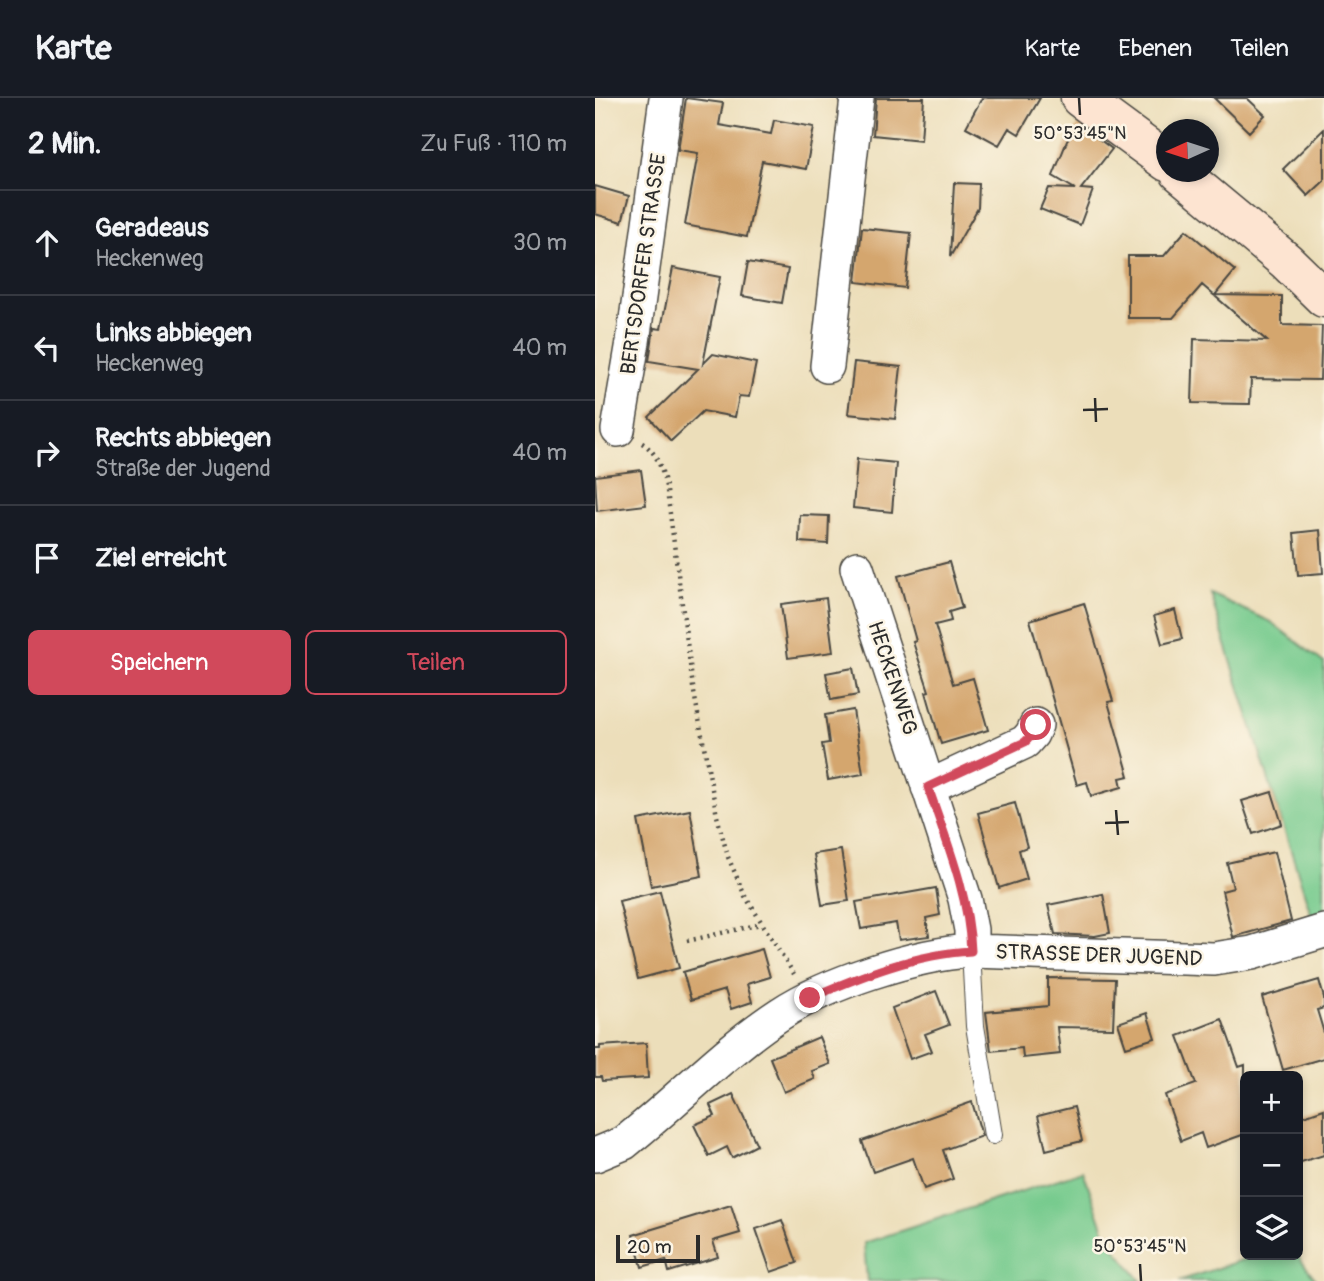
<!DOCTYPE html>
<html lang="de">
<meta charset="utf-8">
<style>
:root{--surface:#171b24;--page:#20242c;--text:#f1f3f6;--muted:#9ea1a6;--line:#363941;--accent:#d1495b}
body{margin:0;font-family:Pangolin,sans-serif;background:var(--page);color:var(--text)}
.controls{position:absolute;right:21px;bottom:21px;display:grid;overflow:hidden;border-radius:10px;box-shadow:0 4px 10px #0003}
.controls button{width:63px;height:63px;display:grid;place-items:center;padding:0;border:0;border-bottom:2px solid var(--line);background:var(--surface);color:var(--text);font:35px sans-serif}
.compass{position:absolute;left:561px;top:21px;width:63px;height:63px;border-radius:50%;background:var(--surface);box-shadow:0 4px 10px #0003;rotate:267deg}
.scale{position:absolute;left:21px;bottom:18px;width:84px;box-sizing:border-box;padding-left:7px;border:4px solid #2b2b2b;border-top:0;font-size:19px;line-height:24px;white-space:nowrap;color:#2b2b2b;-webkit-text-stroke:5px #fcf5e5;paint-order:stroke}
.stop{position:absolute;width:21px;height:21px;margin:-16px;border:5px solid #d1495b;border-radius:50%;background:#fff}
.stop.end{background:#d1495b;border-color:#fff;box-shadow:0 2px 7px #0008}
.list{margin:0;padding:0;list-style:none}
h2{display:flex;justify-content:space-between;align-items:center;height:91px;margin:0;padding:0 28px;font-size:30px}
h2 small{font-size:23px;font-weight:400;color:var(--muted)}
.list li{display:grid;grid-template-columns:46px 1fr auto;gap:21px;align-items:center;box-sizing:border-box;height:105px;padding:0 28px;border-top:2px solid var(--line)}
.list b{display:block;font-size:26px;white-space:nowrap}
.list p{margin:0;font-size:23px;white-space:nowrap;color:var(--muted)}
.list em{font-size:23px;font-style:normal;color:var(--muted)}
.actions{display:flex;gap:14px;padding:21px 28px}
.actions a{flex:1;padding:16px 0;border:2px solid var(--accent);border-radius:10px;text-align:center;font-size:24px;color:var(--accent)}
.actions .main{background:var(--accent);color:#fff}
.icon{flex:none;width:38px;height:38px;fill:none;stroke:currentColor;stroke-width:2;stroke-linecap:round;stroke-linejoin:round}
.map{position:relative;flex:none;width:729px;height:1183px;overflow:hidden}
header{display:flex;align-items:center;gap:42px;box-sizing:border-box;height:98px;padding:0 35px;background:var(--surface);border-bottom:2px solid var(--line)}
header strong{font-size:33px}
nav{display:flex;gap:38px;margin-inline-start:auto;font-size:24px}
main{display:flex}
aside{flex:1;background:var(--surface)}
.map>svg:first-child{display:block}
</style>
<header>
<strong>Karte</strong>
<nav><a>Karte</a><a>Ebenen</a><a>Teilen</a></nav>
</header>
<main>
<aside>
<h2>2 Min.<small>Zu Fuß · 110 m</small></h2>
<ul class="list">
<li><svg class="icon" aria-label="ahead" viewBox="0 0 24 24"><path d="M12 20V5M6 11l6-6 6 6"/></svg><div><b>Geradeaus</b><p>Heckenweg</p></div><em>30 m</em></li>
<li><svg class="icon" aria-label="left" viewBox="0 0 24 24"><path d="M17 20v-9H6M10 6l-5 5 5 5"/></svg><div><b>Links abbiegen</b><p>Heckenweg</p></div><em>40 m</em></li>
<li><svg class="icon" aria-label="right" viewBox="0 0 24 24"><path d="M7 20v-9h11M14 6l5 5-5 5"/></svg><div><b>Rechts abbiegen</b><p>Straße der Jugend</p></div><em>40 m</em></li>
<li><svg class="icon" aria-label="arrive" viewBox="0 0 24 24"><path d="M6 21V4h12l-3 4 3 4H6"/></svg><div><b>Ziel erreicht</b></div></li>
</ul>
<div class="actions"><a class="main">Speichern</a><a>Teilen</a></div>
</aside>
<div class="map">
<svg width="729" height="1183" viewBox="0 0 729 1183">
<rect width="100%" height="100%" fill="#fcf5e5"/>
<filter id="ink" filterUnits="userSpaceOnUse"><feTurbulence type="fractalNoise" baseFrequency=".0143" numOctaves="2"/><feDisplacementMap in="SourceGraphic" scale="14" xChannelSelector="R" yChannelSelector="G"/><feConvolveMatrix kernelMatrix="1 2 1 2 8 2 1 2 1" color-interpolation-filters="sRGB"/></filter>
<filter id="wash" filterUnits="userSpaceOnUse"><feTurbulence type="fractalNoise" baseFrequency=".00686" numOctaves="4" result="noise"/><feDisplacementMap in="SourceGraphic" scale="28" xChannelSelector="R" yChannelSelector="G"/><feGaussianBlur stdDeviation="1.57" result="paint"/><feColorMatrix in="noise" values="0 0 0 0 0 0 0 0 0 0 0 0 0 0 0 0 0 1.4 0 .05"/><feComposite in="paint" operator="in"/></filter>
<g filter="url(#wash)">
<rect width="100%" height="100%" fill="#ecdeba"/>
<path fill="#77cb8e" stroke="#517b5c" stroke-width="2" d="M615 496 676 524 729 565V830L721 832Z
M488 1073 512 1140 546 1183H272L269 1145Z
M662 1157H702L722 1183H584Z"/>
<g id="blocks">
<path fill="#d4a66e" d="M91 0 128 5 124 27 176 36 179 22 219 29 211 71 167 63 152 139 90 127 103 55 83 52Z
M281 0H329L326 42 278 37Z
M387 0H445L424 36 414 30 404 47 371 29Z
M619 0H652L670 17 654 34Z
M484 26 517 51 486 91 498 92 485 127 445 111 454 90 480 91 458 78 472 43Z
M729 31V83L713 98 688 71Z
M359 85 384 86 383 110 355 159Z
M0 88 34 98 27 124 0 116Z
M267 130 316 135 310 190 261 184Z
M591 132 640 173 620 197 687 198V227L727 228 725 282 656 281 655 306 597 305 599 241 672 243 607 187 578 220H533V158H569Z
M153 164 193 171 187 205 147 198Z
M78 170 125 179 108 266 118 256 161 265 154 299 144 298 140 319 108 313 76 343 54 319 103 271 54 263 59 230 66 231Z
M259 264 306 269 300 321 253 316Z
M262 361 301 365 297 414 258 410Z
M46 372 51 407 2 413 0 378Z
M205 417 234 418 233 446 204 444Z
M725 432 728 475 703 477 699 435Z
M354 464 367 510 354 514 356 523 340 527 358 586 378 580 393 632 346 646 331 594 334 593 318 544 321 543 303 478Z
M231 500 238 554 193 560 186 506Z
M489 505 518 603 513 604 534 678 525 680 527 689 496 698 492 684 482 687 435 522Z
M580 512 587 541 567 546 559 518Z
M258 570 263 597 236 602 231 575Z
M258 612 268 676 233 682 227 646 234 645 230 617Z
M677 694 687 726 658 736 647 703Z
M420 705 432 749 424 752 432 781 404 790 383 715Z
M95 712 107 778 56 788 43 722Z
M246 752 254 803 227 807 219 756Z
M679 754 696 823 638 839 627 793 638 790 632 765Z
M341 790 345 817 331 820 334 838 304 842 301 825 266 831 261 804Z
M65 793 84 870 43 881 24 803Z
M508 796 515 835 500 838 460 836 453 807Z
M167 851 175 879 152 886 157 904 136 911 130 892 96 902 88 874Z
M453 880 520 881 518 930 462 929 465 956 428 960 427 950 396 953 391 914 453 908Z
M724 882 729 900V910L722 912 729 935V960L688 972 667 899Z
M341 893 354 927 330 936 337 953 315 961 297 910Z
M552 915 560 940 531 949 523 925Z
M627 921 644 969 650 967V1036L611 1050 606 1035 586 1043 570 997 601 986 583 938Z
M224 939 235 966 217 973 220 981 189 994 175 960Z
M51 945 53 980 7 983 6 979H0V951H5V948Z
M138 996 162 1047 137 1060 132 1049 114 1058 99 1027 120 1018 115 1007Z
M377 1004 387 1038 348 1052 358 1081 329 1091 318 1060 278 1074 267 1043Z
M479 1009 487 1043 451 1052 443 1018Z
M729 1011V1057L703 1065V1020Z
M136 1107 145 1135 118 1143 123 1159 74 1174 71 1162 47 1169 38 1137Z
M187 1122 202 1165 176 1174 161 1131Z"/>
</g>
</g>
<g filter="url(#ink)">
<use href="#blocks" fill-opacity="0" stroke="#484640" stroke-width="2"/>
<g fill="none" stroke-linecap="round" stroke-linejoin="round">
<defs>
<path id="lane" d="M376 853 380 928 398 1037"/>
<path id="street" d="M232 268 262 0
M23 332 38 244 71 0
M262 470 370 801 376 832V853
M333 689 430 644 437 636 441 627
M0 1057 29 1045C81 1004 130 952 185 916 232 885 321 856 376 853L619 861 657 855 729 833"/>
<path id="secondary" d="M485 0 572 64
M584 74 691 163 729 200"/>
</defs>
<use href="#lane" stroke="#484640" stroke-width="20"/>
<use href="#street" stroke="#484640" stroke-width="36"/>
<use href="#secondary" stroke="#484640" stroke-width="41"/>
<path stroke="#484640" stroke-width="4.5" stroke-dasharray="2 5" stroke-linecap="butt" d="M47 345C64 355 68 376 72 393L98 589 122 718 133 759 150 798 199 876
M92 843 166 826"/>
<use href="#lane" stroke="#fff" stroke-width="18"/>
<use href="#street" stroke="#fff" stroke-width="33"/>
<use href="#secondary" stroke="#fde4d1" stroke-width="38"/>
</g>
</g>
<g fill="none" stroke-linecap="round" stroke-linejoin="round" filter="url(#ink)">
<path stroke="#d1495b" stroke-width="9" d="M215 900C265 878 321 856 376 853 374 797 351 742 333 689L430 644 438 636 441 627"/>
</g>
<path fill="none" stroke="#2b2b2b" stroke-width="2.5" d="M484 0 485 17M500 300 501 324M488 312 513 311M521 712 523 737M510 725 534 724M545 1166 546 1183"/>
<g text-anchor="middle" stroke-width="5" stroke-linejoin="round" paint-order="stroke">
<g font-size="21" fill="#2b2b2b" stroke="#fcf5e5">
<text transform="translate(48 166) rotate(-82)" y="7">BERTSDORFER STRASSE</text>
<text transform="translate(298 580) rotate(72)" y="7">HECKENWEG</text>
<text transform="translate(504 857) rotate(2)" y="7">STRASSE DER JUGEND</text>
</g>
</g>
<g font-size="18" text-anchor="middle" fill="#2b2b2b" stroke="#fcf5e5" stroke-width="5" stroke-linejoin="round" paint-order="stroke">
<text x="485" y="41">50°53'45"N</text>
<text x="545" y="1154">50°53'45"N</text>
</g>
</svg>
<div class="controls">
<button>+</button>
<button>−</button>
<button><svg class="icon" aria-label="layers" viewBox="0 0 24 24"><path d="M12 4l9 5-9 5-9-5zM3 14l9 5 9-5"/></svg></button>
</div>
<svg class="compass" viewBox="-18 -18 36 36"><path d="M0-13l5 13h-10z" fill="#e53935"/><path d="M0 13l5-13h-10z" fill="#9ea1a6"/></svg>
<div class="scale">20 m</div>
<div class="stop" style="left:441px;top:627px"></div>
<div class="stop end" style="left:215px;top:900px"></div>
</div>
</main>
